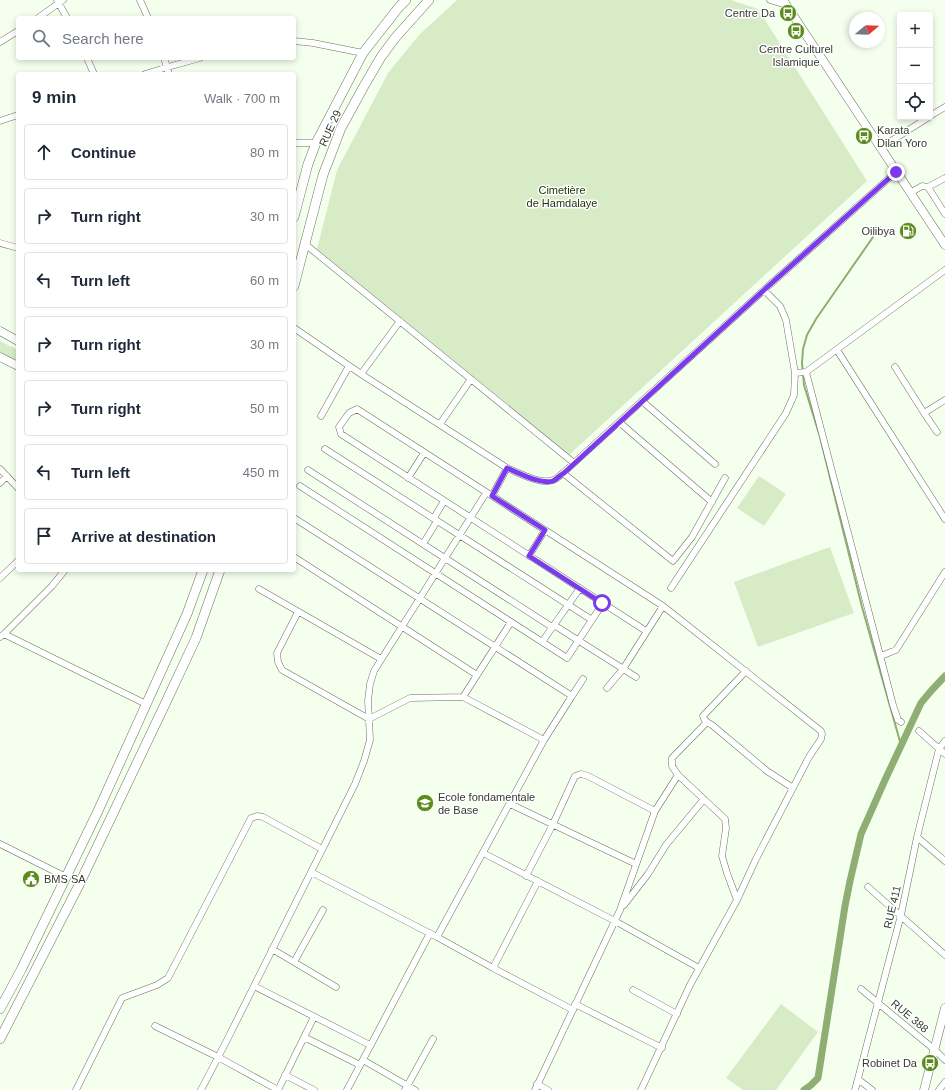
<!DOCTYPE html>
<meta charset="utf-8">
<style>
:root{--surface:#fff;--page:#f6f6f7;--text:#1f2937;--muted:#747a83;--line:#e0e1e3}
body{margin:0;font-family:Arial,sans-serif;background:var(--page);color:var(--text)}
.controls{position:absolute;right:12px;top:12px;display:grid;overflow:hidden;border-radius:4px;box-shadow:0 2px 6px #0003}
.controls button{width:36px;height:36px;display:grid;place-items:center;padding:0;border:0;border-bottom:1px solid var(--line);background:var(--surface);color:var(--text);font:20px sans-serif}
.compass{position:absolute;left:849px;top:12px;width:36px;height:36px;border-radius:50%;background:var(--surface);box-shadow:0 2px 6px #0003;rotate:71deg}
.stop{position:absolute;width:12px;height:12px;margin:-9px;border:3px solid #7c3aed;border-radius:50%;background:#fff}
.stop.end{background:#7c3aed;border-color:#fff;box-shadow:0 1px 4px #0008}
.list{margin:0;padding:0;list-style:none}
h2{display:flex;justify-content:space-between;align-items:center;height:52px;margin:0;padding:0 16px;font-size:17px}
h2 small{font-size:13px;font-weight:400;color:var(--muted)}
.list li{display:grid;grid-template-columns:26px 1fr auto;gap:12px;align-items:center;box-sizing:border-box;height:56px;margin:0 8px 8px;padding:0 8px;border:1px solid var(--line);border-radius:4px}
.list b{display:block;font-size:15px;white-space:nowrap}
.list em{font-size:13px;font-style:normal;color:var(--muted)}
.icon{flex:none;width:22px;height:22px;fill:none;stroke:currentColor;stroke-width:2;stroke-linecap:round;stroke-linejoin:round}
.map{position:relative;flex:none;width:945px;height:1090px;overflow:hidden}
.search{position:absolute;background:var(--surface);box-shadow:0 2px 6px #0003;left:16px;top:16px;width:280px;height:44px;display:flex;align-items:center;gap:10px;box-sizing:border-box;padding:0 14px;border-radius:4px;color:var(--muted);font-size:15px}
.panel{position:absolute;background:var(--surface);box-shadow:0 2px 6px #0003;left:16px;top:72px;width:280px;height:500px;border-radius:4px}
.map>svg:first-child{display:block}
</style>
<div class="map">
<svg width="945" height="1090" viewBox="0 0 945 1090">
<rect width="100%" height="100%" fill="#f5ffee"/>
<path fill="#d8ebc7" d="M457 0H731L758 9 867 181 569 455 317 249 337 170 388 73 419 35Z
M0 341 18 350V362L0 353Z
M759 476 786 494 764 526 737 508Z
M830 547 854 613 758 647 734 582Z
M781 1004 818 1032 776 1090H743L726 1078Z"/>
<g fill="none" stroke-linecap="round" stroke-linejoin="round">
<path stroke="#8fae73" stroke-width="2" d="M880 227 816 319 807 335 803 349 802 363 804 385 820 437 862 607 901 745"/>
<path stroke="#8fae73" stroke-width="7" d="M804 1090 811 1085 818 1078 845 906 850 881 861 834 885 780 921 703 931 691 945 676"/>
<defs>
<path id="minor" d="M57 0 67 18
M140 0 148 18
M770 0 786 5
M38 18 63 0
M294 41 313 43 363 53
M0 42 18 31
M87 58 94 74
M164 58 169 74
M145 74 168 67 200 58
M930 116 945 107
M0 121 18 115
M294 143H316
M880 148 929 117
M928 187 945 178
M910 193 922 186 928 187 945 214
M0 243 18 248
M305 244 574 463
M294 328 361 374 507 468C519 473 541 485 553 480 557 479 560 475 563 473L764 290 896 172
M837 350 945 519
M895 367 924 413 937 432
M806 372 893 705 898 720 901 722
M795 373 806 372 945 270
M361 374 400 321
M642 401 715 464
M924 413 945 400
M321 416 349 366
M619 422 712 502
M440 424 471 379
M325 449 592 620
M0 469 18 488
M308 470 552 627
M563 473 673 561 692 537 725 478
M408 478 424 453
M0 483 7 476
M300 486 567 658 603 603
M492 496 507 468
M294 518 572 696 583 679
M434 518 444 501
M423 544 437 521
M529 556 545 530
M294 557 477 675
M0 578 18 561
M671 588 786 413 794 395 795 373 786 320 780 306 764 290
M259 589 381 659
M298 612 277 653 278 662 282 670 369 719 410 698 463 697 544 740 572 696
M554 625 636 677
M4 634 146 704
M0 637 4 634 52 586 65 570
M542 642 580 588
M881 656 896 650 945 572
M746 671 703 716C704 721 708 723 712 725L767 771 793 788
M607 688 623 669 663 606
M463 697 511 622
M707 722 672 758V766L678 775 725 819 726 828 722 856 727 873 737 900
M919 731 945 754
M510 804 636 864
M917 837 945 861
M0 844 66 877
M483 853 615 921 699 968
M311 872 437 937 544 740
M526 876 553 824 575 776 581 774 588 776 655 811
M868 887 945 955
M624 905 648 874 666 845 704 799
M437 937 493 968 538 881
M272 949 336 987
M294 962 323 910
M493 968 573 1010
M254 986 370 1045
M861 989 935 1050 945 1060
M633 990 677 1014
M575 1004 662 1048
M155 1026 218 1057 278 1090
M304 1037 360 1065
M363 1060 415 1090
M285 1075 314 1090
M858 1079 872 1090
M537 1084 548 1090
M76 1090 122 998 157 985 168 978 251 818 257 816 263 817 322 849
M201 1090 226 1042 355 784 364 761 370 740 368 701 370 684 374 671 486 493
M278 1090 314 1017
M347 1090 430 933
M405 1090 433 1039
M535 1090 620 910 655 811 678 775
M641 1090 690 985 737 900 756 859 809 757 821 739 822 734 821 731 663 606 357 409 349 413 339 427 341 434 646 631
M855 1090 901 915 917 837 939 749 945 741
M939 1090 945 1082"/>
<path id="secondary" d="M783 0 945 245
M0 331 18 341
M0 357 18 366
M924 1090 945 1008"/>
<path id="primary" d="M294 217 308 164 316 143 363 53 399 7 406 0
M294 286 323 175 341 128 364 86 381 57 395 38 429 0
M0 1009 21 970 98 811 187 614 203 570
M0 1039 78 887 167 700 196 638 220 570"/>
</defs>
<use href="#minor" stroke="#687360" stroke-width="7"/>
<use href="#secondary" stroke="#687360" stroke-width="9"/>
<use href="#primary" stroke="#687360" stroke-width="10"/>
<use href="#minor" stroke="#fff" stroke-width="6"/>
<use href="#secondary" stroke="#fff" stroke-width="8"/>
<use href="#primary" stroke="#fff" stroke-width="9"/>
</g>
<g fill="none" stroke-linecap="round" stroke-linejoin="round">
<path stroke="#7c3aed" stroke-width="5" d="M602 603 529 556 545 530 492 496 507 468C519 473 541 485 553 481 557 479 560 475 564 473L764 290 896 172"/>
</g>
<defs>
<symbol id="bus-disc" viewBox="-11 -11 22 22"><circle r="9.5" fill="#5c8b1e" stroke="#fff"/><path d="M-5-6H5V4H4V6H2V4H-2V6H-4V4H-5ZM-3.5-4V0h7V-4ZM-3.5 1.2v1.5H-2V1.2ZM2 1.2v1.5H3.5V1.2Z" fill="#fff"/></symbol>
<symbol id="fuel-disc" viewBox="-11 -11 22 22"><circle r="9.5" fill="#5c8b1e" stroke="#fff"/><path d="M-5.5-6h7V0h2V4h1.3V-2.5L3-4.5l.8-.8L6-3V5H2.5V1h-1V6h-7ZM-4.2-4.7v3.2H.2V-4.7Z" fill="#fff"/></symbol>
<symbol id="school-disc" viewBox="-11 -11 22 22"><circle r="9.5" fill="#5c8b1e" stroke="#fff"/><path d="M0-5L7-2L0 1L-7-2ZM-4 1L0 2.5L4 1V4Q0 6-4 4Z" fill="#fff"/></symbol>
<symbol id="civic-disc" viewBox="-11 -11 22 22"><circle r="9.5" fill="#5c8b1e" stroke="#fff"/><path d="M-.6-6.5H3V-4.5H.6V-3L4-1V1h2V6H-6V1h2V-1L-.6-3ZM-1.2 2.5V6h2.4V2.5Z" fill="#fff"/></symbol>
</defs>
<g fill-rule="evenodd">
<use href="#bus-disc" x="778" y="3" width="20" height="20"/>
<use href="#bus-disc" x="786" y="21" width="20" height="20"/>
<use href="#bus-disc" x="854" y="126" width="20" height="20"/>
<use href="#fuel-disc" x="898" y="221" width="20" height="20"/>
<use href="#school-disc" x="415" y="793" width="20" height="20"/>
<use href="#civic-disc" x="21" y="869" width="20" height="20"/>
<use href="#bus-disc" x="920" y="1053" width="20" height="20"/>
</g>
<g text-anchor="middle" stroke-width="3" stroke-linejoin="round" paint-order="stroke">
<g font-size="11" fill="#363a32" stroke="#fff" text-anchor="end">
<text x="775" y="17">Centre Da</text>
<text x="796" y="53" text-anchor="middle">Centre Culturel<tspan x="796" dy="13">Islamique</tspan></text>
<text x="877" y="134" text-anchor="start">Karata<tspan x="877" dy="13">Dilan Yoro</tspan></text>
<text x="895" y="235">Oilibya</text>
<text x="438" y="801" text-anchor="start">Ecole fondamentale<tspan x="438" dy="13">de Base</tspan></text>
<text x="44" y="883" text-anchor="start">BMS SA</text>
<text x="917" y="1067">Robinet Da</text>
</g>
<g font-size="11" fill="#363a32" stroke="#fff">
<text transform="translate(330 128) rotate(-66)" y="4">RUE 29</text>
<text transform="translate(892 907) rotate(-77)" y="4">RUE 411</text>
<text transform="translate(910 1016) rotate(40)" y="4">RUE 388</text>
</g>
<g font-size="11" fill="#22360b" stroke="#fff">
<text x="562" y="194">Cimetière<tspan x="562" dy="13">de Hamdalaye</tspan></text>
</g>
</g>
</svg>
<div class="controls">
<button>+</button>
<button>−</button>
<button><svg class="icon" aria-label="locate" viewBox="0 0 24 24"><circle cx="12" cy="12" r="6"/><path d="M12 2v4M12 18v4M2 12h4M18 12h4"/></svg></button>
</div>
<svg class="compass" viewBox="-18 -18 36 36"><path d="M0-13l5 13h-10z" fill="#e53935"/><path d="M0 13l5-13h-10z" fill="#747a83"/></svg>
<div class="stop" style="left:602px;top:603px"></div>
<div class="stop end" style="left:896px;top:172px"></div>
<div class="search"><svg class="icon" aria-label="search" viewBox="0 0 24 24"><circle cx="10" cy="10" r="6"/><path d="M15 15l6 6"/></svg>Search here</div>
<section class="panel">
<h2>9 min<small>Walk · 700 m</small></h2>
<ul class="list">
<li><svg class="icon" aria-label="ahead" viewBox="0 0 24 24"><path d="M12 20V5M6 11l6-6 6 6"/></svg><div><b>Continue</b></div><em>80 m</em></li>
<li><svg class="icon" aria-label="right" viewBox="0 0 24 24"><path d="M7 20v-9h11M14 6l5 5-5 5"/></svg><div><b>Turn right</b></div><em>30 m</em></li>
<li><svg class="icon" aria-label="left" viewBox="0 0 24 24"><path d="M17 20v-9H6M10 6l-5 5 5 5"/></svg><div><b>Turn left</b></div><em>60 m</em></li>
<li><svg class="icon" aria-label="right" viewBox="0 0 24 24"><path d="M7 20v-9h11M14 6l5 5-5 5"/></svg><div><b>Turn right</b></div><em>30 m</em></li>
<li><svg class="icon" aria-label="right" viewBox="0 0 24 24"><path d="M7 20v-9h11M14 6l5 5-5 5"/></svg><div><b>Turn right</b></div><em>50 m</em></li>
<li><svg class="icon" aria-label="left" viewBox="0 0 24 24"><path d="M17 20v-9H6M10 6l-5 5 5 5"/></svg><div><b>Turn left</b></div><em>450 m</em></li>
<li><svg class="icon" aria-label="arrive" viewBox="0 0 24 24"><path d="M6 21V4h12l-3 4 3 4H6"/></svg><div><b>Arrive at destination</b></div></li>
</ul>
</section>
</div>
